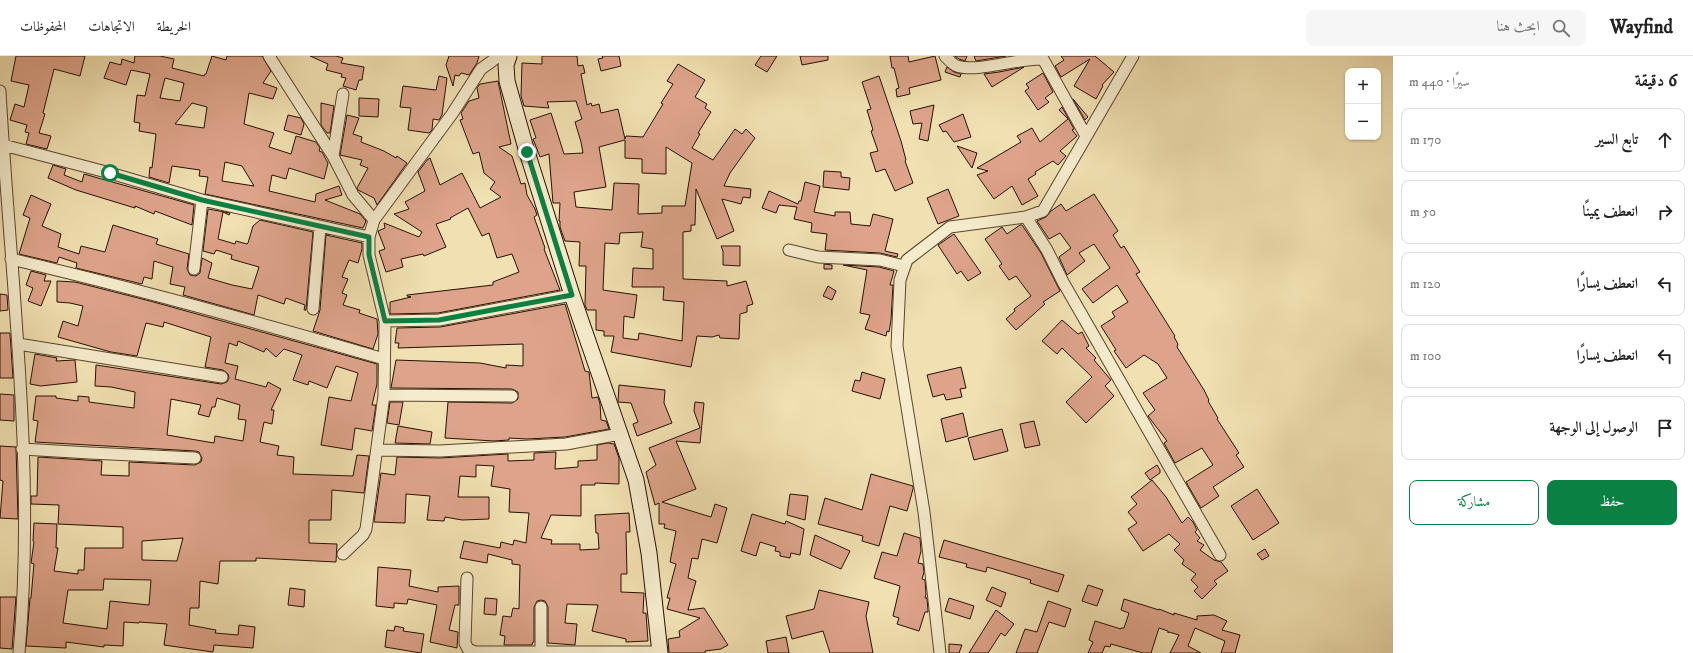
<!DOCTYPE html>
<html lang="ar">
<meta charset="utf-8">
<style>
:root{--surface:#fff;--page:#f6f6f6;--text:#222;--muted:#767676;--line:#e0e0e0;--accent:#0b8043}
body{margin:0;font-family:"IM FELL DW Pica",Amiri,serif;background:var(--page);color:var(--text);direction:rtl}
.controls{position:absolute;right:12px;top:12px;display:grid;overflow:hidden;border-radius:8px;box-shadow:0 1px 3px #0004}
.controls button{width:36px;height:36px;display:grid;place-items:center;padding:0;border:0;border-bottom:1px solid var(--line);background:var(--surface);color:var(--text);font:20px sans-serif}
.stop{position:absolute;width:12px;height:12px;margin:-9px;border:3px solid #0b8043;border-radius:50%;background:#fff}
.stop.end{background:#0b8043;border-color:#fff;box-shadow:0 1px 4px #0008}
.list{margin:0;padding:0;list-style:none}
h2{display:flex;justify-content:space-between;align-items:center;height:52px;margin:0;padding:0 16px;font-size:17px}
h2 small{font-size:13px;font-weight:400;color:var(--muted)}
.list li{display:grid;grid-template-columns:26px 1fr auto;gap:12px;align-items:center;box-sizing:border-box;height:64px;margin:0 8px 8px;padding:0 8px;border:1px solid var(--line);border-radius:8px}
.list b{display:block;font-size:15px;white-space:nowrap}
.list em{font-size:13px;font-style:normal;color:var(--muted)}
.actions{display:flex;gap:8px;padding:12px 16px}
.actions a{flex:1;padding:9px 0;border:1px solid var(--accent);border-radius:8px;text-align:center;font-size:14px;color:var(--accent)}
.actions .main{background:var(--accent);color:#fff}
.icon{flex:none;width:22px;height:22px;fill:none;stroke:currentColor;stroke-width:2;stroke-linecap:round;stroke-linejoin:round}
.map{position:relative;flex:none;width:1393px;height:597px;overflow:hidden;direction:ltr}
header{display:flex;align-items:center;gap:24px;box-sizing:border-box;height:56px;padding:0 20px;background:var(--surface);border-bottom:1px solid var(--line)}
header strong{font-size:19px}
nav{display:flex;gap:22px;margin-inline-start:auto;font-size:14px}
.search{width:280px;height:36px;background:var(--page);display:flex;align-items:center;gap:10px;box-sizing:border-box;padding:0 14px;border-radius:8px;color:var(--muted);font-size:15px}
main{display:flex}
aside{flex:1;background:var(--surface)}
.map>svg:first-child{display:block}
</style>
<header>
<strong>Wayfind</strong>
<div class="search"><svg class="icon" aria-label="search" viewBox="0 0 24 24"><circle cx="10" cy="10" r="6"/><path d="M15 15l6 6"/></svg>ابحث هنا</div>
<nav><a>الخريطة</a><a>الاتجاهات</a><a>المحفوظات</a></nav>
</header>
<main>
<aside>
<h2>6 دقيقة<small>سيرًا · 440 m</small></h2>
<ul class="list">
<li><svg class="icon" aria-label="ahead" viewBox="0 0 24 24"><path d="M12 20V5M6 11l6-6 6 6"/></svg><div><b>تابع السير</b></div><em>170 m</em></li>
<li><svg class="icon" aria-label="right" viewBox="0 0 24 24"><path d="M7 20v-9h11M14 6l5 5-5 5"/></svg><div><b>انعطف يمينًا</b></div><em>50 m</em></li>
<li><svg class="icon" aria-label="left" viewBox="0 0 24 24"><path d="M17 20v-9H6M10 6l-5 5 5 5"/></svg><div><b>انعطف يسارًا</b></div><em>120 m</em></li>
<li><svg class="icon" aria-label="left" viewBox="0 0 24 24"><path d="M17 20v-9H6M10 6l-5 5 5 5"/></svg><div><b>انعطف يسارًا</b></div><em>100 m</em></li>
<li><svg class="icon" aria-label="arrive" viewBox="0 0 24 24"><path d="M6 21V4h12l-3 4 3 4H6"/></svg><div><b>الوصول إلى الوجهة</b></div></li>
</ul>
<div class="actions"><a class="main">حفظ</a><a>مشاركة</a></div>
</aside>
<div class="map">
<svg width="1393" height="597" viewBox="0 0 1393 597">
<rect width="100%" height="100%" fill="#f1e1b2"/>
<filter id="stains"><feTurbulence type="fractalNoise" baseFrequency=".005" numOctaves="4"/><feColorMatrix values="0 0 0 0 .2 0 0 0 0 .09 0 0 0 0 .02 0 0 0 .5 -.17"/></filter>
<radialGradient id="worn" r=".72"><stop offset=".6" stop-color="#630" stop-opacity="0"/><stop offset="1" stop-color="#630" stop-opacity=".3"/></radialGradient>
<path fill="#dea48b" stroke="#261000" fill-rule="evenodd" d="M16 0H85L80 20 54 13 43 57 45 58 39 77 51 80 47 93 26 88 29 77 25 76 27 69 10 64 15 48 24 51 29 29 11 25Z
M135 0H160L174 3 172 12 204 20 205 18H206L212 0 226 4 227 0H262L271 15 263 27 277 32 273 43 249 37 244 68 274 77 269 91 291 98 296 80 316 86 320 92 319 95 322 96 328 107 324 123 289 112 286 123 272 119 269 135 315 146 316 138 339 130 342 139 325 144 360 158 366 165 363 172 205 138 208 121 199 120 200 114 172 110 169 127 149 121 150 111 152 112 156 78 139 75 140 67 134 66 137 39 145 40 150 18 131 14 126 29 104 22 110 6 121 9 122 3 134 7ZM165 22 184 27 180 45 160 42ZM192 47 207 51 204 72 175 68ZM225 106 242 110 254 130 222 125Z
M310 0H336L343 2 341 7 364 11 362 24H359L356 34 343 30 346 22 341 21 342 18 326 14 328 8Z
M449 0H479L477 7 469 19 461 17 459 20 455 19 453 30 446 9Z
M542 0H577L578 10 583 9 585 17 581 18 587 49 591 47 592 50 599 48 601 57 618 53 625 83 626 80 643 81 663 48 661 47 673 28 667 25 678 8 705 24 695 41 707 48 705 52 711 56 698 77 700 78 692 92 713 104 735 73 742 78 746 73 755 82 730 117 724 130 751 133 750 142 743 141 741 148 722 143 734 175 717 183 696 133 695 169H691V175L683 176V223L727 225V230L746 225 753 248 747 250V256L740 258 739 283 720 282 719 279 712 281 697 280 691 311 611 296 614 280H604V275L596 274V254H587L585 249 586 210H579L580 186 565 185 560 171V165H559L560 147H553L549 98 540 101 533 83 536 82 530 64 551 57 564 98 583 97 581 86 575 66 582 63 576 45 547 46 549 52 524 50 521 40 522 7 542 8ZM625 84V102L642 103V117L666 118V91L692 107 685 150H662V157L638 158 639 128 614 127 612 154 576 151 574 136 606 131 599 91ZM643 176 641 191 653 193V213L633 212 632 231H664L663 244 684 246 682 285 639 277 638 284 623 282 624 260 634 262 637 239 603 234 605 187 619 188 620 177Z
M602 0H619L621 10 601 15 598 3 603 2Z
M761 0H777L767 16 755 9Z
M800 0H828V4L802 9Z
M890 0H908L909 6 935 0 941 24 909 32 910 38 897 41 896 33 899 32 894 12H892Z
M955 0H967L965 5 959 3Z
M974 0H1006L976 5Z
M1061 0H1095L1114 16 1102 29 1103 30 1096 43 1074 30 1090 3 1061 21 1055 10 1064 4Z
M947 11 954 16 961 18 960 21 945 16Z
M1024 11 992 31 984 18 999 16Z
M1043 17 1053 36 1045 42 1049 46 1038 54 1025 35 1029 32 1026 28Z
M439 20 447 22 442 59 439 64 433 63 432 74 429 77 408 74 411 52 400 51 403 30 436 34Z
M879 20 901 85 906 104 905 105 913 127 895 135 885 113 876 116 870 97 878 95 871 75 873 74 867 54 871 53 862 26Z
M498 25 511 88 499 91 512 100 521 128 525 127 527 139 535 153 537 159 534 161 545 192 544 193 560 234 438 257 390 258V246L411 241 407 240V239L493 229V226L519 216 512 198 497 202 489 177 482 180 468 152 450 162 451 163 436 168 446 191 424 200 423 198 401 203 403 211 386 216 379 195 385 193 378 175 385 172 384 167 419 181 422 176 394 158 409 153 405 146 425 135 418 116 428 103 430 102 440 129 462 117 480 152 501 141 490 133 495 126 484 117 479 96 473 98 460 64 463 63 461 57 469 45 479 42 477 32 480 28Z
M359 42 379 43 378 61 359 60Z
M1073 43 1088 61 1085 64Z
M321 47 334 50 330 77H327L321 69Z
M934 49 928 85 919 83 922 67 913 68 910 55Z
M1062 51 1074 73 1072 74 1077 80 1060 95 1066 100 1058 109 1053 105 1035 116 1036 118 1028 123 1038 140 1022 149 1012 130 994 143 977 119 988 115 977 112 1021 86 1017 80 1032 72 1040 86 1068 63 1059 54Z
M963 58 971 81 954 86 946 75 943 76 939 69Z
M288 59 301 62 304 68 301 79 284 74Z
M347 59 359 62 353 78 362 81 361 86 384 95 396 102 397 100 407 107 377 149 374 142 358 134 357 132 368 112 360 109 362 104 340 99Z
M957 90 977 97 972 112Z
M53 109 66 113 64 119 82 126 84 118 194 149 192 169 155 155 154 158 135 150V152L76 134 48 122Z
M824 115 841 116V121L850 122 849 134 823 131Z
M805 126 820 130 814 156 835 160V156H850L851 168 870 170 873 158 893 163 885 195 898 198 897 201 880 197 825 194 827 178 811 176 812 167 794 163 797 151 779 149 776 157 762 152 769 135 798 148 799 145H801Z
M948 133 959 160 938 168 927 142Z
M1094 138 1118 175 1113 179 1121 192 1124 190 1140 216 1136 218 1175 280 1174 281 1178 288 1177 291 1204 334 1209 344 1208 345 1218 362 1217 363 1239 397 1236 399 1244 411 1213 431 1219 440 1201 452 1186 426 1213 409 1202 392 1175 407 1164 387 1167 385 1148 360 1155 354 1143 337 1167 322 1158 308 1144 299 1126 312 1114 295 1116 294 1101 270 1115 261 1112 256 1128 246 1117 229 1093 247 1082 233 1110 212 1094 188 1079 197 1085 205 1067 219 1059 201 1071 192 1060 177 1049 183 1037 165 1046 161 1051 155 1061 148 1066 155Z
M31 139 51 148 42 170 61 178 58 191 79 198 81 190 105 196 113 169 158 183 156 188 189 198 187 213 190 219 196 220 200 217 202 202 212 207 208 222 232 229 252 233 259 211 231 203 232 199 216 194 214 198 203 195 208 153 230 157 229 159 223 156 218 183 235 188 236 185 247 188 248 187 253 170 260 164 313 176 306 254H304L305 249 286 242 284 248 258 239 254 259 183 239 185 231 170 228 173 211 154 205 152 223 144 221 142 228 76 212 77 207 59 201 57 207 19 198 30 162 23 159Z
M1020 169H1022L1041 197 1060 235 1043 246 1045 248 1016 274 1006 263 1015 255 1014 253 1031 240 1016 220 1009 224 999 210 1002 208 985 183 1002 171 1007 178Z
M954 178 981 217 968 225 961 215 957 218 938 189Z
M326 179 362 187V193L358 207 349 204 342 221 348 223 342 237 347 239 343 249 360 254 359 257 377 263 378 278 373 293 313 275 320 254Z
M721 190H740V210L723 209V195Z
M824 208 832 209V213H824Z
M843 209 879 211 894 215 890 229H893L891 264 889 276 887 275 886 280 865 273 870 259 860 257 867 214Z
M31 215 46 219 44 225H51L41 250 28 245 33 232 26 229Z
M57 225 75 226 150 245 377 308V328L372 349H376L372 375 355 372 352 394 321 389 329 341 351 345 358 317 336 310 327 332 309 325 308 329 293 324 302 299 284 293 276 301 266 292 264 296 238 285 237 290 229 287 225 307 238 310 235 323 266 331 268 326 281 333 271 354H274L272 368 264 366 260 386 279 390 277 399 294 401 293 418 353 420 357 399 369 400 364 437 332 434 331 464H309V487L337 488 336 506 256 502V505H220L218 528 200 525 199 552H190L189 569 216 574 215 577 238 579 239 569 255 571 253 592 214 589 213 596 164 589 167 568 139 566V567L124 566 123 590 104 589V591L66 586V592L26 590 30 542H31L34 508 31 507 34 486 33 485 34 467 57 468 56 492H58L54 515 78 518V514H84L85 492H123V471L58 468 59 449 31 448V440H37L38 401 102 405 101 419 129 420V406L195 409 201 406 202 402 199 396 195 395 35 386 38 365 33 364 36 340H56V342L78 345V340L89 341V346L134 352 135 336 111 331 95 330 96 309 221 328 227 326 229 322 228 318 223 314 205 311 211 281 164 266 163 271 146 267 137 300 111 296 58 281 63 265 78 270 83 250 70 247 57 246ZM217 342 240 349 238 363 246 364 243 385 215 380 214 387 167 379 171 343 201 349 198 358 209 361 212 351H215ZM183 482 177 505 142 504V485ZM104 523 151 524 149 549 110 545 107 573 63 567 68 534H103Z
M828 230 836 235 832 244 823 240Z
M0 238 7 239 8 254 0 255Z
M565 248 585 315 589 316 592 342 598 341 600 348 601 364 606 365 609 373 565 381 527 383 509 382V384L494 385 445 382 448 346 512 347 518 343V336L512 333 391 332 396 304 480 307 506 312V309L523 310V288L398 292 399 287H395L397 272 440 271Z
M1062 264 1078 278 1082 276 1089 290 1086 292 1096 302 1094 304 1111 324 1105 330 1114 340 1086 367 1066 346 1092 321 1062 292 1057 298 1042 285Z
M0 277H10L13 322H0Z
M35 298 57 302 56 305 75 304 77 326 41 330 30 328Z
M961 311 966 332 960 333 962 341 946 344 944 338 933 341 927 319Z
M862 316 885 323 880 343 852 335 855 324 860 325Z
M619 329 665 334 664 347 672 367 637 380 633 368 638 366 631 347 618 346Z
M0 338 14 339V365L0 364Z
M390 346H403L399 369 387 367Z
M695 346 704 347 700 387 676 385 696 433 662 446 711 461 715 448 727 452 717 487 702 483 698 503 692 502 688 522 696 525 688 554 704 552 728 589 721 593 705 595V597H669L668 583 680 581 679 575 700 562 667 553 670 542H667L676 508 670 506 676 475 664 472 665 468H659V447L655 449 646 416 656 409 649 392 700 372 694 355Z
M963 357 968 380 946 386 941 363Z
M1034 365 1040 389 1025 392 1020 368Z
M398 370 432 376 430 388 395 387Z
M1002 373 1008 395 974 404 968 382Z
M608 387 614 388 619 402V428L595 427V429H581V460L551 459 541 482 552 484 551 488H580V494L599 493 598 477H596L595 459 629 457 630 476H626L627 518H621V536L644 537 643 557H646L648 585 626 586V583L592 575 598 549 567 548 565 567 577 568 575 589 548 587V551L545 545 541 544 537 545 534 551V586H533L532 589H504L505 580 500 579 503 560 511 561 513 552 519 553 520 509 512 508V504L488 498 487 507 460 502 464 485 500 492 501 486 513 489 514 484 526 487 529 457 509 456 510 433 491 430 494 410 476 409V421L460 420 458 441H489V463L462 464 445 461 444 465 427 464 430 440 406 438 405 467 374 466 381 417 395 419 397 401 440 402 508 398V405L534 404V397L556 396 555 413 578 411V405L597 404V389Z
M0 390 16 391 18 463 0 462 3 425 0 424Z
M1157 409 1160 414V417L1150 424 1145 417Z
M871 418 913 430V433L907 455 890 450 879 490 862 485 863 480 818 468 825 442 862 454Z
M1152 424 1166 441 1182 467 1188 461 1193 466 1197 474 1195 476 1200 482 1197 485 1204 489 1200 494 1214 504 1221 506 1228 515 1214 525 1217 528 1202 543 1194 535 1198 531 1191 524 1196 518 1182 508 1184 504 1174 494 1180 488 1169 478 1143 495 1128 473 1137 467 1128 456 1137 448 1131 441Z
M1257 433 1279 467 1253 484 1231 450Z
M790 438 808 440 805 464 787 459Z
M752 458 785 468 786 465 804 473 800 499 791 497 790 502 780 500V496L775 495 776 491 760 486 756 500 741 495Z
M904 477 920 482 921 495 918 507 923 508 924 516 922 523 925 524 926 538 925 542H927L928 555V556H925L919 575 897 568 899 562 893 560 900 530 874 522 882 496 897 500Z
M815 479 850 495 841 513 810 499Z
M944 484 1064 519 1058 536 1030 527 1031 524 987 511 986 516 966 511 967 508 939 501Z
M1265 493 1269 500 1262 504 1257 498Z
M378 511 411 514 409 530 438 536V531L459 530V549H455L449 574 458 576 457 592 430 586 437 549 408 543 407 548 394 547V552L376 550Z
M1088 529 1103 534 1097 550 1082 545Z
M992 531 1006 537 1001 551 986 544Z
M290 532 305 534 304 551 288 549Z
M819 534 869 546 866 560 873 597H830L823 575 792 583 786 560 814 553Z
M0 541H16L12 593 0 592Z
M485 542 497 543 496 559 484 558Z
M949 542 974 550 970 563 945 555Z
M1124 543 1159 554V553L1174 559V557L1197 564V560L1214 559 1227 565 1222 574 1240 579 1235 597H1221L1225 585 1195 572 1188 590 1201 597H1170L1179 579 1169 576 1168 577V575L1159 572 1151 597H1143L1111 588 1110 591 1105 590 1102 597H1088L1093 586 1089 584 1095 565 1121 573V572H1124L1129 557 1121 554Z
M1048 545 1071 553 1065 571 1049 566 1037 597H1016L1025 573 1037 576Z
M996 554 1014 568 1005 580 1001 577 988 597H969Z
M395 570 404 572 403 575 424 578 421 597 385 591 387 574 394 575Z
M786 581 789 597H768L766 585Z
M949 588 962 589 959 597H949Z"/>
<g fill="none" stroke-linecap="round" stroke-linejoin="round">
<defs>
<path id="minor" d="M269 0 333 100 353 139 374 164
M945 0C948 3 952 8 957 10 977 17 1017 2 1043 3L1086 80
M0 35C10 221 36 410 19 597
M3 89 110 117 202 144 369 181
M333 100 343 38
M1026 161 1047 194 1063 226 1220 499
M789 194 818 201 880 204 904 210
M11 203C137 233 261 267 384 303
M194 213 202 144
M313 253 320 171
M385 265 439 264 572 239
M18 288 222 321
M384 339 512 340
M22 393 90 397 195 402
M378 394 440 395 566 388 620 378
M343 498 363 479 366 473 384 339 385 265 369 199V181L374 164 452 58 481 13 499 0
M467 522 465 587 468 593 475 596H660
M541 551V596
M940 597 924 456 897 290 900 224 907 204 950 171 1026 161 1043 155 1133 0"/>
<path id="secondary" d="M509 0 506 9 507 25 527 96 572 239 636 424 649 497 660 597"/>
</defs>
<use href="#minor" stroke="#59442c" stroke-width="13"/>
<use href="#secondary" stroke="#261000" stroke-width="17"/>
<use href="#minor" stroke="#f6eccd" stroke-width="11"/>
<use href="#secondary" stroke="#f6eccd" stroke-width="15"/>
</g>
<g fill="none" stroke-linecap="round" stroke-linejoin="round">
<path stroke="#0b8043" stroke-width="5" d="M110 117 202 144 369 181V199L385 265 439 264 572 239 527 96"/>
</g>
<rect width="100%" height="100%" filter="url(#stains)"/>
<rect width="100%" height="100%" fill="url(#worn)"/>
</svg>
<div class="controls">
<button>+</button>
<button>−</button>
</div>
<div class="stop" style="left:110px;top:117px"></div>
<div class="stop end" style="left:527px;top:96px"></div>
</div>
</main>
